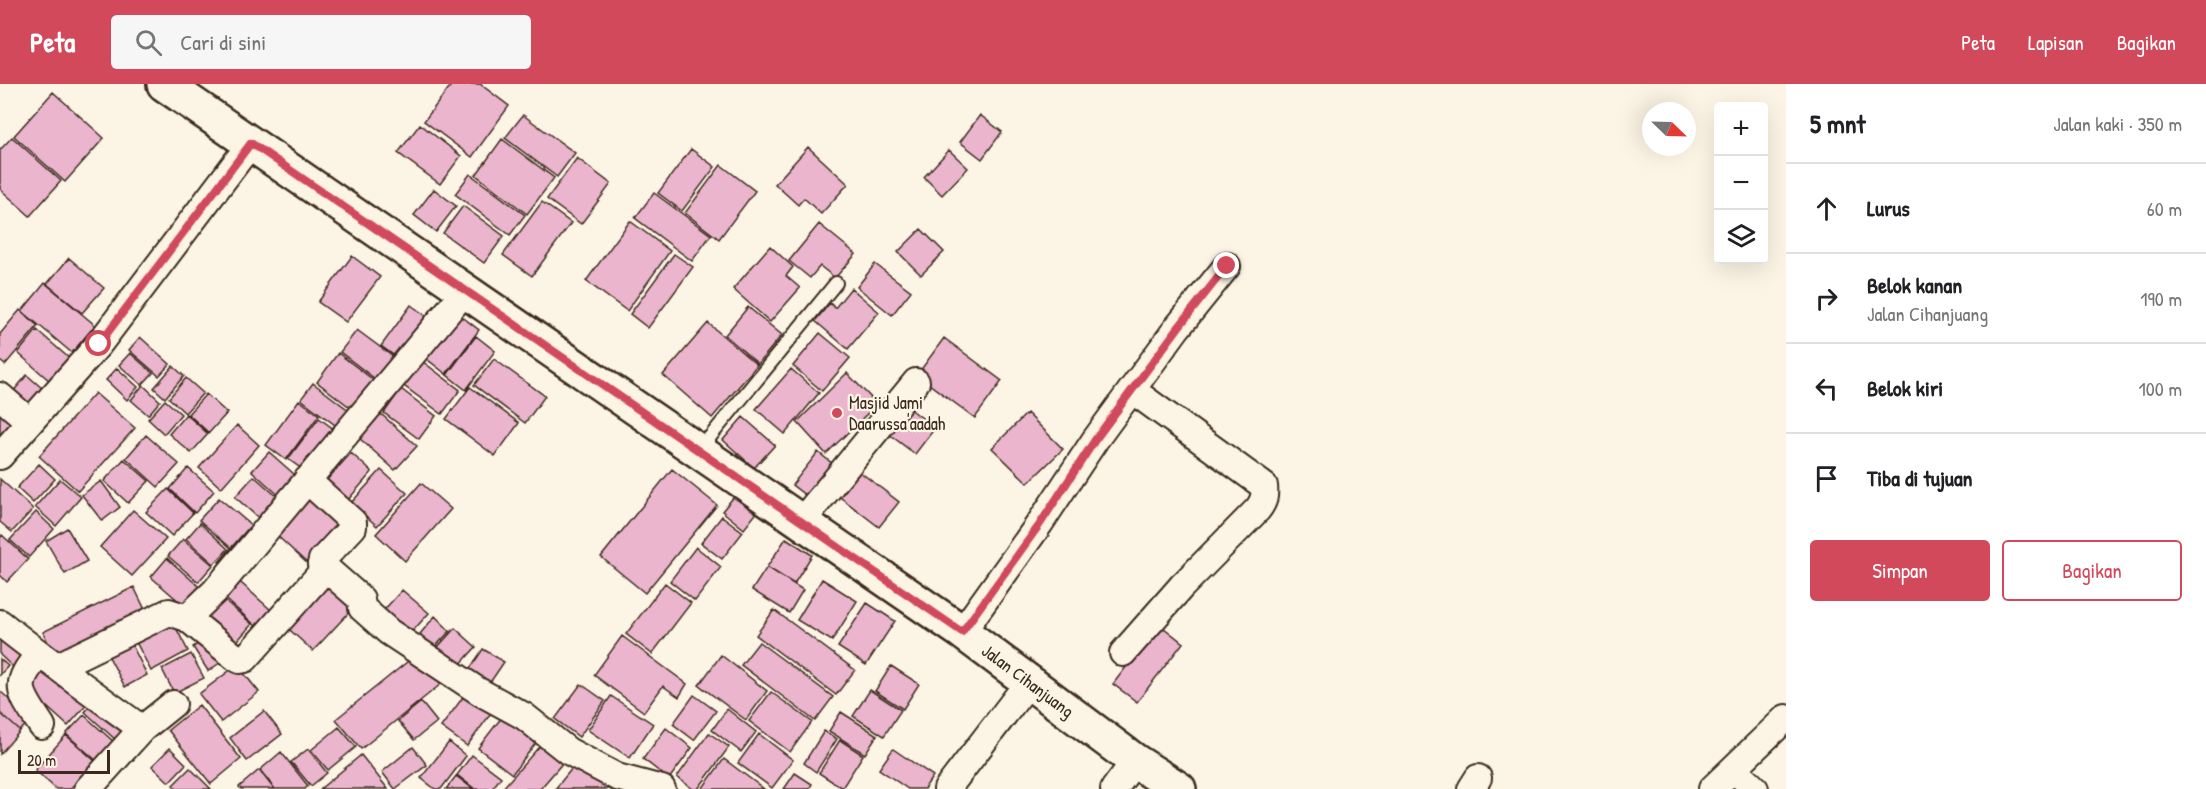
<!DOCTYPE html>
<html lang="id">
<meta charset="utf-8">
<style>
:root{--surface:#fff;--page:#f6f6f6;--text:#202124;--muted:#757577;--line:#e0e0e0;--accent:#d1495b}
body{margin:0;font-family:"Patrick Hand",sans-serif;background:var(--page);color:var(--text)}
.controls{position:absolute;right:18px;top:18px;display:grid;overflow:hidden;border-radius:6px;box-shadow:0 6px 24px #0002}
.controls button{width:54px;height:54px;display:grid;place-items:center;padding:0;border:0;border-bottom:2px solid var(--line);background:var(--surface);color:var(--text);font:30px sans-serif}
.compass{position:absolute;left:1642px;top:18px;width:54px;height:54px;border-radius:50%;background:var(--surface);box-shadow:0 6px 24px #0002;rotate:113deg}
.scale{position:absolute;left:18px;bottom:15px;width:92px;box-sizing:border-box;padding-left:6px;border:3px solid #3b2a1e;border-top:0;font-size:16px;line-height:21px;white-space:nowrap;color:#3b2a1e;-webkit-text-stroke:4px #fcf5e5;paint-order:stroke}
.stop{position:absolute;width:18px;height:18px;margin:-14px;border:4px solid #d1495b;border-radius:50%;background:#fff}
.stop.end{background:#d1495b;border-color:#fff;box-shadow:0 2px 6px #0008}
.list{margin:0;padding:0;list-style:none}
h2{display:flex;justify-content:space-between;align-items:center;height:78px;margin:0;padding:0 24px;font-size:26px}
h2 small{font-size:20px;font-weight:400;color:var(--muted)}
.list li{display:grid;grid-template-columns:39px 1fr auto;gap:18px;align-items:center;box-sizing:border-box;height:90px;padding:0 24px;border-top:2px solid var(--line)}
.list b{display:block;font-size:22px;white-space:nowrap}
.list p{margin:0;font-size:20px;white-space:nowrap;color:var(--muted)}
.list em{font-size:20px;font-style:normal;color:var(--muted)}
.actions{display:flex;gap:12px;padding:18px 24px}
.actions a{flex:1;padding:14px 0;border:2px solid var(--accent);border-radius:6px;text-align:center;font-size:21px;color:var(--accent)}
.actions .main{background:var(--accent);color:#fff}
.icon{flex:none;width:33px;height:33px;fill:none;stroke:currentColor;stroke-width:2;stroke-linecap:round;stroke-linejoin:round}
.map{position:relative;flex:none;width:1786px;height:705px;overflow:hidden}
header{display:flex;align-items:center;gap:36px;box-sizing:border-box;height:84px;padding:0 30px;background:var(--accent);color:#fff}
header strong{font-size:28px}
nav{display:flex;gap:33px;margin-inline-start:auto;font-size:21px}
.search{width:420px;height:54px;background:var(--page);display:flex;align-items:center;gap:15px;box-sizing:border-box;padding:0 21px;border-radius:6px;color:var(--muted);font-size:22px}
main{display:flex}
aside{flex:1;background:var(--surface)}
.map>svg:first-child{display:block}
</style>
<header>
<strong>Peta</strong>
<div class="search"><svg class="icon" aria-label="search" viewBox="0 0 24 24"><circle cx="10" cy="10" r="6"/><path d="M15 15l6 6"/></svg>Cari di sini</div>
<nav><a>Peta</a><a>Lapisan</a><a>Bagikan</a></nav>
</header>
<main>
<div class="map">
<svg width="1786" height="705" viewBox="0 0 1786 705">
<rect width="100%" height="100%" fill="#fcf5e5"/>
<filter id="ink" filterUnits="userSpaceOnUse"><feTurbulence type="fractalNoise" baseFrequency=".0167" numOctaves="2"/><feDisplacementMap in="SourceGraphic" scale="12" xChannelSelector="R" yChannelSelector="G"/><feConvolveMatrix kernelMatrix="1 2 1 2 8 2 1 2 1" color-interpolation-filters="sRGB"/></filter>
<g filter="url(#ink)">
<path fill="#ecb5ce" stroke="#3b2a1e" stroke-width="1.5" d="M452 0H480L509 22 472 73 424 37Z
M53 8 104 54 65 98 14 52Z
M523 31 575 69 557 93 505 54Z
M980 31 1002 48 982 75 960 58Z
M420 40 461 72 440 100 398 69Z
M12 53 61 97 30 132 0 105V66Z
M502 55 554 94 527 130 476 91Z
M808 63 848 100 821 130 804 114 798 121 775 100Z
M691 65 715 83 682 127 658 109Z
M949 66 968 84 942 111 924 93Z
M577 74 611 100 581 140 547 115Z
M721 81 755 107 719 155 685 129Z
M470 90 525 131 510 151 455 110Z
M434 105 456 122 436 148 414 131Z
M654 109 711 151 692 177 635 134Z
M542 118 571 139 532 192 503 171Z
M463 122 504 152 484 179 443 149Z
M630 137 670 167 627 227 586 197Z
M819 140 856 170 835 194 820 182 810 194 789 177Z
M921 145 944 168 921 191 898 168Z
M770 162 793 183 786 192 800 204 770 238 733 205Z
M674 170 693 183 648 244 630 230Z
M352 172 380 193 346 238 318 218Z
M69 174 104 204 82 229 47 200Z
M875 180 911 207 892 231 857 203Z
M45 199 95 241 72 269 22 227Z
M851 204 879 228 848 265 815 237 830 219 835 224Z
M411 221 433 237 403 278 381 262Z
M748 223 782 251 758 280 725 251Z
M20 226 38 242 5 281 0 277V250Z
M456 228 479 246 446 290 423 272Z
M708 239 757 281 712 334 663 291Z
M37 246 70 275 51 298 18 269Z
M357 246 400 278 383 301 340 268Z
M820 249 850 274 822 307 793 282Z
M476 252 495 267 466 306 447 291Z
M140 253 170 280 159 292 129 266Z
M944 254 1002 297 975 334 917 291Z
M130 269 153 289 142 301 119 281Z
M338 269 380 301 359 330 317 298Z
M494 275 545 312 525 339 474 301Z
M422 277 460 306 442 330 404 302Z
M173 282 184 292 165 314 154 304Z
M117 284 138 303 127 316 106 296Z
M791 285 819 309 785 350 756 325Z
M847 289 877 320 826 370 797 338Z
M27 291 43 305 23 329 7 315Z
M186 294 203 309 185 329 169 314Z
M313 299 355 331 343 347 301 315Z
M143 301 160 317 148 331 131 316Z
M470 303 519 339 495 372 446 335Z
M401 305 436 332 419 355 384 329Z
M95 309 135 344 78 407 39 372Z
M206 310 227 329 209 349 188 330Z
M165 316 181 330 164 350 148 335Z
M299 316 319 331 286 376 266 361Z
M0 319 19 335 3 354 0 351Z
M909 324 935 344 915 370 889 350Z
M1027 329 1063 365 1028 399 992 364Z
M186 330 208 350 191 369 169 350Z
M381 330 417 362 395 386 359 354Z
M743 333 775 361 754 384 723 356Z
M319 334 339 349 309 390 288 375Z
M237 341 259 361 221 404 199 384Z
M146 351 179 380 158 403 126 374Z
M269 368 302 397 285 417 252 387Z
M818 368 839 385 814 418 792 401Z
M351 369 372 388 347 417 325 398Z
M124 375 149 397 128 419 104 397Z
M39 380 55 395 33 419 17 404Z
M188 384 214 407 195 429 170 405Z
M672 385 717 421 645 509 601 473Z
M381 386 407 409 377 442 351 419Z
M860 388 899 418 879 443 840 413Z
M254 392 283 418 264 439 235 413Z
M0 395 33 425 12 448 0 438Z
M60 395 81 413 56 442 35 423Z
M101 397 120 423 102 437 82 411Z
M421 399 451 425 405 477 376 450Z
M168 405 193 429 172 452 146 428Z
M310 405 348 439 310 482 272 447Z
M737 409 759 426 744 445 722 427Z
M219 414 251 441 231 464 199 436Z
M133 426 166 455 132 492 100 463Z
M36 428 54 445 29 473 10 456Z
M722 432 743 448 722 475 701 459Z
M200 439 228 465 214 480 186 455Z
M67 444 87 477 65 490 46 457Z
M2 451 28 475 7 498 0 491V454Z
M242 451 251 459 228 486 219 478Z
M786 454 812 471 794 500 767 483Z
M183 455 213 481 198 498 168 472Z
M696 463 721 483 695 517 670 497Z
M167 474 205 508 189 526 151 493Z
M767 483 803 506 789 529 752 506Z
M232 491 271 526 257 543 218 508Z
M321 493 354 523 313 567 281 538Z
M822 495 857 517 832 557 797 536Z
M665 499 691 519 652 570 626 550Z
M134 503 149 534 58 579 43 548Z
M402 506 429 529 410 550 384 526Z
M216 509 252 540 232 563 196 531Z
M867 519 895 537 866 581 838 563Z
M774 526 855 586 836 611 756 551Z
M170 532 188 567 151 587 133 552Z
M435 532 450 547 435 563 420 550Z
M1159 540 1183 559 1137 618 1113 600Z
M455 544 476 563 457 584 436 565Z
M5 551 25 570 13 583 0 571V556Z
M622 552 687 600 679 613 663 602 644 628 594 591Z
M207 554 227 574 208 587 193 563Z
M130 557 147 591 125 603 107 569Z
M759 558 833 613 815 637 741 581Z
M483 565 504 578 487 603 467 589Z
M191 570 204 594 174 609 162 585Z
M417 570 441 600 361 665 336 635Z
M721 571 767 607 746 636 699 601Z
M0 575 8 582 0 591Z
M47 578 90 617 68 642 25 603Z
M237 581 259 608 221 638 199 610Z
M891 582 919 600 903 625 875 607Z
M581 600 605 617 579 653 555 635Z
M469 605 495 624 467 662 441 643Z
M870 606 901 626 884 652 853 632Z
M0 607 31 635 20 647 0 629Z
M771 608 812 638 790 668 749 637Z
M694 611 716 627 694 656 673 640Z
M611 612 653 640 630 674 588 646Z
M97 614 130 644 117 657 85 628Z
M421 618 437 638 414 656 398 637Z
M199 621 241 675 211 700 168 646Z
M727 625 756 648 741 668 712 646Z
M264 627 282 650 247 677 230 654Z
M841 628 877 651 865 670 829 647Z
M0 629 20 647 0 670Z
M505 629 539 655 512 690 478 664Z
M84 631 115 659 98 678 66 650Z
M339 643 356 663 328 686 311 666Z
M666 644 692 664 669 695 643 675Z
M824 647 837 655 816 688 804 679Z
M709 649 729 663 698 705H693L677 693Z
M759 650 793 676 772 704 738 679Z
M66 651 95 677 70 705H56L35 686Z
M840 656 863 671 842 704 819 689Z
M544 657 565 676 540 705H502Z
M449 658 466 672 441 705H435L421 694Z
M413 663 427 681 395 705 382 688Z
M170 664 186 680 169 698 152 682Z
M308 665 327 689 311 702 291 678Z
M893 665 933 692 924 705H908L879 685Z
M281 668 308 702 305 705H275L260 686Z
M361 671 388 705H320Z
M472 671 501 693 492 705H475L457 691Z
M724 675 764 705H702Z
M578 677 613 705H555Z
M190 684 211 705H177L173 701Z
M259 686 274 705H241L239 703Z
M795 689 812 700 809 705H784Z
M456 692 473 705H446Z"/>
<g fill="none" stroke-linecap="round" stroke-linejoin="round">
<defs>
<path id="service" d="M697 365 710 353 836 199"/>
<path id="minor" d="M0 312 30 338
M0 372 99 260 251 59
M307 396 353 438V443L322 476 321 480 361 515 362 524 389 548 480 608 524 632 568 667 617 693 662 705
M801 438 916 298
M325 485 245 575 240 576 235 573 187 534 215 507 466 206
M0 539C46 576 94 610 142 645
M962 548 1040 439 1095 356 1177 244 1227 182
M1123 569 1182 502 1258 425C1264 417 1265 412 1264 402L1132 306
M39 571C10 602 22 611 42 642
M58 582 169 528 187 534
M1734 685 1755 705
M88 705 142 645 173 620
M947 705 1028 599
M1114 705 1135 677
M1471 705 1478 694
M1712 705 1786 634"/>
<g id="secondary">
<path id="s1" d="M164 0 962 548 1135 677 1179 705"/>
</g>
</defs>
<use href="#service" stroke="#3b2a1e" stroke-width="16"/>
<use href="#minor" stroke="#3b2a1e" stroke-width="30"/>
<use href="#secondary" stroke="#3b2a1e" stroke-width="38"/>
<use href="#service" stroke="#fcf5e5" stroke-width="12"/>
<use href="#minor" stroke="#fcf5e5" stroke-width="26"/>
<use href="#secondary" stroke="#fcf5e5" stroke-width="33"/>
</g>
</g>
<g fill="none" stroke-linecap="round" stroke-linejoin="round" filter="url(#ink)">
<path stroke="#d1495b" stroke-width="8" d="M99 260 251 59 962 548 1040 440 1095 356 1178 244 1227 182"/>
</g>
<circle fill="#d1495b" stroke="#fcf5e5" stroke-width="2" cx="837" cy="329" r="6"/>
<g text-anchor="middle" stroke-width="4.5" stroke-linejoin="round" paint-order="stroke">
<g font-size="18" fill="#3b2a1e" stroke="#fcf5e5" text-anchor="start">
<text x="849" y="325">Masjid Jami<tspan x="849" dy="21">Daarussa'aadah</tspan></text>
</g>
<g font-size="18" fill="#3b2a1e" stroke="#fcf5e5">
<text dy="6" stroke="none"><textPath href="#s1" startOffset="1050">Jalan Cihanjuang</textPath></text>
</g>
</g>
</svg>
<div class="controls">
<button>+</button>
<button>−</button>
<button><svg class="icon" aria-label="layers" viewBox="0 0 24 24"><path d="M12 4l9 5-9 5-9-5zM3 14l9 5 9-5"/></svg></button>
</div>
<svg class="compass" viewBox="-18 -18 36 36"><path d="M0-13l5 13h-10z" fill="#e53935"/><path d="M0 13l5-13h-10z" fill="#757577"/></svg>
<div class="scale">20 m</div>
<div class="stop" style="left:99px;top:260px"></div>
<div class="stop end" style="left:1227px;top:182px"></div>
</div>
<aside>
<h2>5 mnt<small>Jalan kaki · 350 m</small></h2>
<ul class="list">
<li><svg class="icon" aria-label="ahead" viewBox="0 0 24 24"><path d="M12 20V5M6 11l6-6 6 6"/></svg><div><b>Lurus</b></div><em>60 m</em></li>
<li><svg class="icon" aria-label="right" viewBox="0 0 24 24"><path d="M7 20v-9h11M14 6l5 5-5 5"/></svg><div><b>Belok kanan</b><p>Jalan Cihanjuang</p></div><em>190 m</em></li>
<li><svg class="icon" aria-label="left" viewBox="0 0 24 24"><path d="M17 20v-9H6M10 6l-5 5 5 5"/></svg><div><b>Belok kiri</b></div><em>100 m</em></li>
<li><svg class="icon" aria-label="arrive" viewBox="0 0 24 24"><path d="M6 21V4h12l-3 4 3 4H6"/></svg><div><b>Tiba di tujuan</b></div></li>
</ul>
<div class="actions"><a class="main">Simpan</a><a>Bagikan</a></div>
</aside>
</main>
